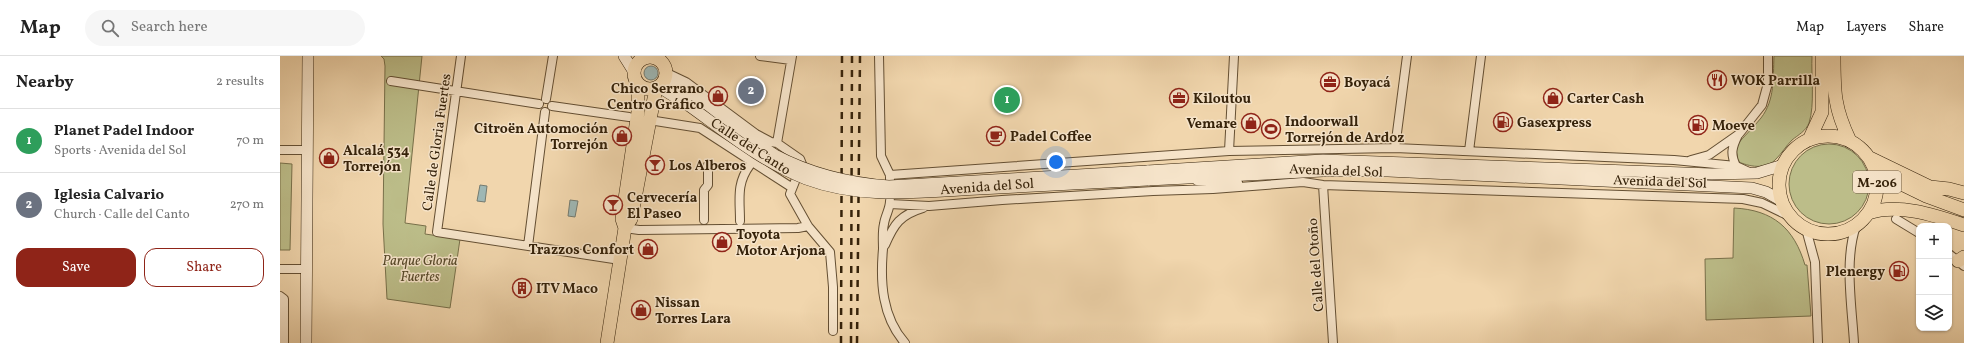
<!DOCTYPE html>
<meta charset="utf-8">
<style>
:root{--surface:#fff;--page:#f6f6f6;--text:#222;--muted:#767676;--line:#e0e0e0;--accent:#8f2418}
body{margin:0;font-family:Vollkorn,serif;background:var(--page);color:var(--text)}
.controls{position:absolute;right:12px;bottom:12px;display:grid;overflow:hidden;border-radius:8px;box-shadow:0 1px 3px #0004}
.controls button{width:36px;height:36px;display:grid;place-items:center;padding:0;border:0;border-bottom:1px solid var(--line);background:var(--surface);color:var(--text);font:20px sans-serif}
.you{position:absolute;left:776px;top:106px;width:14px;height:14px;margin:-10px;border:3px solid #fff;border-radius:50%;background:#1a73e8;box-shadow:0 0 0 6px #1a73e833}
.badge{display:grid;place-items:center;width:26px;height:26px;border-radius:50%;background:var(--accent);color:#fff;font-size:13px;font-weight:700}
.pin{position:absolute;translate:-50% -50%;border:2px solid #fff;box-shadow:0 1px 4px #0006}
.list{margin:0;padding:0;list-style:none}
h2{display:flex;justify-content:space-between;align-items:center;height:52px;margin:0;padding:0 16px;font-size:17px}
h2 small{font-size:13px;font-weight:400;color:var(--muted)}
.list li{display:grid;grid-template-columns:26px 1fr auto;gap:12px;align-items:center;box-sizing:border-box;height:64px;padding:0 16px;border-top:1px solid var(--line)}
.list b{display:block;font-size:15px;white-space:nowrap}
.list p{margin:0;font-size:13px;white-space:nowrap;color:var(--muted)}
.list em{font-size:13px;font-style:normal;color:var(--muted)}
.actions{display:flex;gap:8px;padding:12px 16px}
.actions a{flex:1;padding:9px 0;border:1px solid var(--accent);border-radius:12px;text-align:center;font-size:14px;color:var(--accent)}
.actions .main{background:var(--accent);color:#fff}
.icon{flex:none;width:22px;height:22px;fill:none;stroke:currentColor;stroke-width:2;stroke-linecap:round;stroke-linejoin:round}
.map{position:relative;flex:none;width:1684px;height:287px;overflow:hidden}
header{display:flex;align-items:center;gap:24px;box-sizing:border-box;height:56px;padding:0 20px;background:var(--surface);border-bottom:1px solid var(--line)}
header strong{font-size:19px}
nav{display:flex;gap:22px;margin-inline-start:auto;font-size:14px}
.search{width:280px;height:36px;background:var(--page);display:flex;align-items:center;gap:10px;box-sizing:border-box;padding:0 14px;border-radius:22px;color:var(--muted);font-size:15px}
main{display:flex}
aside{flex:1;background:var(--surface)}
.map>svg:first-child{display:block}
</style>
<header>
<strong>Map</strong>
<div class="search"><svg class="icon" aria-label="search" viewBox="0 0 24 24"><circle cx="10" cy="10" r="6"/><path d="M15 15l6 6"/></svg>Search here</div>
<nav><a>Map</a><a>Layers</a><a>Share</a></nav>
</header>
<main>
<aside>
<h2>Nearby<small>2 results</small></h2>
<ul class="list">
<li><span class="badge" style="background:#2e9e5b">1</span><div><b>Planet Padel Indoor</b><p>Sports · Avenida del Sol</p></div><em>70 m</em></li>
<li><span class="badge" style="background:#6b7280">2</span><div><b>Iglesia Calvario</b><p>Church · Calle del Canto</p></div><em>270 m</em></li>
</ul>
<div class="actions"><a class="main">Save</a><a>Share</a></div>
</aside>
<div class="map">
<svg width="1684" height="287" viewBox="0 0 1684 287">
<rect width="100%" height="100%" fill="#f1d6ad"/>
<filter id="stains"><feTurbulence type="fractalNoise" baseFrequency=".005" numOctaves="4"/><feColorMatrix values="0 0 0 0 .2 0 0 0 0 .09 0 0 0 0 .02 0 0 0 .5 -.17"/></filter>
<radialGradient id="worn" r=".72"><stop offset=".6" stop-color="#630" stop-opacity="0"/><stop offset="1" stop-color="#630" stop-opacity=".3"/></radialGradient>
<path fill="#bcbd89" stroke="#78704a" d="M101 0H142L125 167 146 170 145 178 180 183 170 252 107 243 103 168 105 10 104 3Z
M1494 0H1532C1531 19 1535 49 1529 67 1526 75 1518 79 1512 84 1506 90 1502 97 1496 103 1486 114 1469 111 1457 105L1456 90C1464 80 1473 72 1481 62 1495 44 1493 22 1494 0Z
M1509 128a40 40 0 1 1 80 0a40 40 0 1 1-80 0Z
M0 107 12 108 10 194H0Z
M1454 152C1493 154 1514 172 1525 209H1527L1531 260 1426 264 1425 203 1453 202Z"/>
<path fill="#9eb7b4" stroke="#747b70" d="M364 17a7 7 0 1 1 14 0a7 7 0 1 1-14 0Z
M200 129 207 130 205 146 197 145Z
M290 144 298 145 295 161 288 160Z"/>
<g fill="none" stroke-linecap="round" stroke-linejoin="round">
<defs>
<path id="street" d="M181 0 157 176 340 204
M480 0 511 4
M599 0 601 100 610 119V123
M387 17 406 26 476 78 491 86 497 87 520 103 522 108 510 138 528 170 550 196 553 231V275
M111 25 259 48
M266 43 273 0
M272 50 349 61
M369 64 420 72 511 131
M497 87 512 0
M1115 92 1127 0
M0 94H27
M949 95 954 0
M1189 95 1201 0
M1411 104 1429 99 1459 78 1482 49 1488 27V0
M1456 110C1450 98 1452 91 1458 79
M610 119 949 95 1115 92 1394 104 1456 110 1469 116
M917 125 958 127
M1043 129 1053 287
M610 145C610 153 605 160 604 168 602 176 603 185 603 193 600 226 602 261 625 287
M610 148 649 150 722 144 873 135 933 133 1023 126 1043 129 1463 143 1482 147 1509 160
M1616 163 1639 177
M424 164V134L428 129V109
M460 165C460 143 456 128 470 109
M345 172 359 174 518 172 528 170
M1526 173 1535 206 1538 287
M605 189C614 168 620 159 643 152
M248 190 265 56
M1669 198 1684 210
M0 213H26
M0 240 4 243V287
M1574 287C1572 251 1564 204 1576 170"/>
<path id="secondary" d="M344 0 354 16
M362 0 364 1
M386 22 454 72 495 99
M379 31 408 49
M867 115 1043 104 1432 118 1477 117 1503 109
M868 124 1043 115H1108L1472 132 1486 136 1502 145
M26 287 28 0"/>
<path id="primary" d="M1554 0C1554 36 1554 52 1570 85
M354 17a16 16 0 1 1 32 0a16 16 0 1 1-32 0Z
M1499 129a49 49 0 1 1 98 0a49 49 0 1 1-98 0Z
M1529 84 1542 56V0
M1588 101 1650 131 1669 133 1684 137
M1605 120 1646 140 1684 154
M1588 157C1619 147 1654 159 1684 169
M345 172 342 163 358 56V28
M1678 205 1684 201
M327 287 345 172 351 163 376 32"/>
</defs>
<use href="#street" stroke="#644f33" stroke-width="10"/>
<use href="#secondary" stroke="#35220a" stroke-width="12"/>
<use href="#primary" stroke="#35220a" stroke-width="14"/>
<use href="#street" stroke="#f6e4ca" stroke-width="8"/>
<use href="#secondary" stroke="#f6e4ca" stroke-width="11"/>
<use href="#primary" stroke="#f1d6ad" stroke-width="13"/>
<path stroke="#35220a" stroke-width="2.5" stroke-dasharray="7 7" stroke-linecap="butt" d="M561 287 562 0
M571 287 572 0
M577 287 580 0"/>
<defs>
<path id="secondary-bridge" d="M408 49C446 76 482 106 526 123 582 144 641 136 699 133 755 130 812 127 868 124
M495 99C531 118 568 127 609 130L867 115"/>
</defs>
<use href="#secondary-bridge" stroke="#35220a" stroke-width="12" stroke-linecap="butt"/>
<use href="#secondary-bridge" stroke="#f6e4ca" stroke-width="11"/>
</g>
<defs>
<symbol id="restaurant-ring" viewBox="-11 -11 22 22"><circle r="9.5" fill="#f6e4ca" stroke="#8f2418" stroke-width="1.5"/><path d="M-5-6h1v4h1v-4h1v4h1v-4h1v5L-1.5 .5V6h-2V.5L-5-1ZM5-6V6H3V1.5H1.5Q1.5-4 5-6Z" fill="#8f2418"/></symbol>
<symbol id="office-ring" viewBox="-11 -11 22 22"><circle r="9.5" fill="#f6e4ca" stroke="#8f2418" stroke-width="1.5"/><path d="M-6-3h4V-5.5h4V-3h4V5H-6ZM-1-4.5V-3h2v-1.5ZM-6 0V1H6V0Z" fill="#8f2418"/></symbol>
<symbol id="shop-ring" viewBox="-11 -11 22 22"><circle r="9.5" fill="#f6e4ca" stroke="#8f2418" stroke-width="1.5"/><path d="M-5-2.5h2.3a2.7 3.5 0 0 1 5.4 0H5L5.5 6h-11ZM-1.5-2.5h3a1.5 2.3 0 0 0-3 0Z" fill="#8f2418"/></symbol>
<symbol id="fuel-ring" viewBox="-11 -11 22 22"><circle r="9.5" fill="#f6e4ca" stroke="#8f2418" stroke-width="1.5"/><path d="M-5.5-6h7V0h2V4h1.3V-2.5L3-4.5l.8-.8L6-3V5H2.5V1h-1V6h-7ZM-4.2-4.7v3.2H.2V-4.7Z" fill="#8f2418"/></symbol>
<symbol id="stadium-ring" viewBox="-11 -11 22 22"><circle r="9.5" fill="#f6e4ca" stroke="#8f2418" stroke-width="1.5"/><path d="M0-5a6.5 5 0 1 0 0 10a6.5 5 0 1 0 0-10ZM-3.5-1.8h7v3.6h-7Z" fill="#8f2418"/></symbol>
<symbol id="cafe-ring" viewBox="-11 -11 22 22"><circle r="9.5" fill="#f6e4ca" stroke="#8f2418" stroke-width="1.5"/><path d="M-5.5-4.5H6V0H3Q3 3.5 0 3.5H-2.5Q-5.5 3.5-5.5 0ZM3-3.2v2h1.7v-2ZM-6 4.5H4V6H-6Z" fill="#8f2418"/></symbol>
<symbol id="bar-ring" viewBox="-11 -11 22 22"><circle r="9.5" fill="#f6e4ca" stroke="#8f2418" stroke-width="1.5"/><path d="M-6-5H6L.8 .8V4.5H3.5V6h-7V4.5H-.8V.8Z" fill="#8f2418"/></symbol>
<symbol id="building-ring" viewBox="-11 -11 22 22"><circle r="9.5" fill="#f6e4ca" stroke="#8f2418" stroke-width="1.5"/><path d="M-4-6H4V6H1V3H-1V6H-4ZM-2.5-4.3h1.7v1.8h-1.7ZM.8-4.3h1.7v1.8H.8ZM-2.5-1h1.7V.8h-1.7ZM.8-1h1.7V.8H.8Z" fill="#8f2418"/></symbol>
</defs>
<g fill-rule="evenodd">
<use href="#restaurant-ring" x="1426" y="13" width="22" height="22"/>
<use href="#office-ring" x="1039" y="15" width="22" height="22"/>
<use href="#shop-ring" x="427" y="29" width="22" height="22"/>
<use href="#office-ring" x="888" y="31" width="22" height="22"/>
<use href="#shop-ring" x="1262" y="31" width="22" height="22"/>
<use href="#fuel-ring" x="1212" y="55" width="22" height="22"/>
<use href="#shop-ring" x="960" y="56" width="22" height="22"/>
<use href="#fuel-ring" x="1407" y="58" width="22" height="22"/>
<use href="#stadium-ring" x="980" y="62" width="22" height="22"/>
<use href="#shop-ring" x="331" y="69" width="22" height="22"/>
<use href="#cafe-ring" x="705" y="69" width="22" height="22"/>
<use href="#shop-ring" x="38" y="91" width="22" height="22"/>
<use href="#bar-ring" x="364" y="98" width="22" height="22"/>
<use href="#bar-ring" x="322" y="138" width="22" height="22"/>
<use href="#shop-ring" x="431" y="175" width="22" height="22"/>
<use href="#shop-ring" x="357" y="182" width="22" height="22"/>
<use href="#fuel-ring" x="1608" y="204" width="22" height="22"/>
<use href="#building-ring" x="231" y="221" width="22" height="22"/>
<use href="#shop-ring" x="350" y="243" width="22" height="22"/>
</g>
<g text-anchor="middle" stroke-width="3" stroke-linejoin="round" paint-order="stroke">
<rect fill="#f6e4ca" stroke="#6f5c44" stroke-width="1" x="1573" y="115" width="48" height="22" rx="3"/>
<g font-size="13" font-weight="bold" fill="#35220a">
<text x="1597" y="131">M-206</text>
</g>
<g font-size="14" font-weight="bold" fill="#35220a" stroke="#f6e4ca" text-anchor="start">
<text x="1451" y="29">WOK Parrilla</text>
<text x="1064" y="31">Boyacá</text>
<text x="424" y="37" text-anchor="end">Chico Serrano<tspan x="424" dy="16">Centro Gráfico</tspan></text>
<text x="913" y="47">Kiloutou</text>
<text x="1287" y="47">Carter Cash</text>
<text x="1005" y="70">Indoorwall<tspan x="1005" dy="16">Torrejón de Ardoz</tspan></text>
<text x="1237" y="71">Gasexpress</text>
<text x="957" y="72" text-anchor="end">Vemare</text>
<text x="1432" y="74">Moeve</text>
<text x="328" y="77" text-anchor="end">Citroën Automoción<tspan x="328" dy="16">Torrejón</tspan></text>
<text x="730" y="85">Padel Coffee</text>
<text x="63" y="99">Alcalá 534<tspan x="63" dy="16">Torrejón</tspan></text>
<text x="389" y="114">Los Alberos</text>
<text x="347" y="146">Cervecería<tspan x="347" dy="16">El Paseo</tspan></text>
<text x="456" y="183">Toyota<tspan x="456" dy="16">Motor Arjona</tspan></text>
<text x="354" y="198" text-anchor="end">Trazzos Confort</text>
<text x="1605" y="220" text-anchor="end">Plenergy</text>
<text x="256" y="237">ITV Maco</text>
<text x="375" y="251">Nissan<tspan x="375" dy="16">Torres Lara</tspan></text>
</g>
<g font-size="14" fill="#35220a" stroke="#f6e4ca">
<text transform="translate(156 86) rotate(-82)" y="5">Calle de Gloria Fuertes</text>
<text transform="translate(471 90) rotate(33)" y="5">Calle del Canto</text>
<text transform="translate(1056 114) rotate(2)" y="5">Avenida del Sol</text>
<text transform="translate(1380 125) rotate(2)" y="5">Avenida del Sol</text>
<text transform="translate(707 130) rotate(-4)" y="5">Avenida del Sol</text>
<text transform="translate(1035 209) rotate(-94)" y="5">Calle del Otoño</text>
</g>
<g font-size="14" font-style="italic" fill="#57492a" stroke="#f6e4ca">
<text x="140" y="209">Parque Gloria<tspan x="140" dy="16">Fuertes</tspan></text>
</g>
</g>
<rect width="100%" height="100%" filter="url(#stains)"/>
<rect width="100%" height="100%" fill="url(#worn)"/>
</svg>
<div class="controls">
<button>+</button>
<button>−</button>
<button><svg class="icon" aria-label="layers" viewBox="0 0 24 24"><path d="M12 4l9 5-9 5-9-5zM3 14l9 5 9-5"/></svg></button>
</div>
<div class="you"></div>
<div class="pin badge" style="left:727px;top:44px;background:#2e9e5b">1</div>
<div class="pin badge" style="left:471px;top:35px;background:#6b7280">2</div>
</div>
</main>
